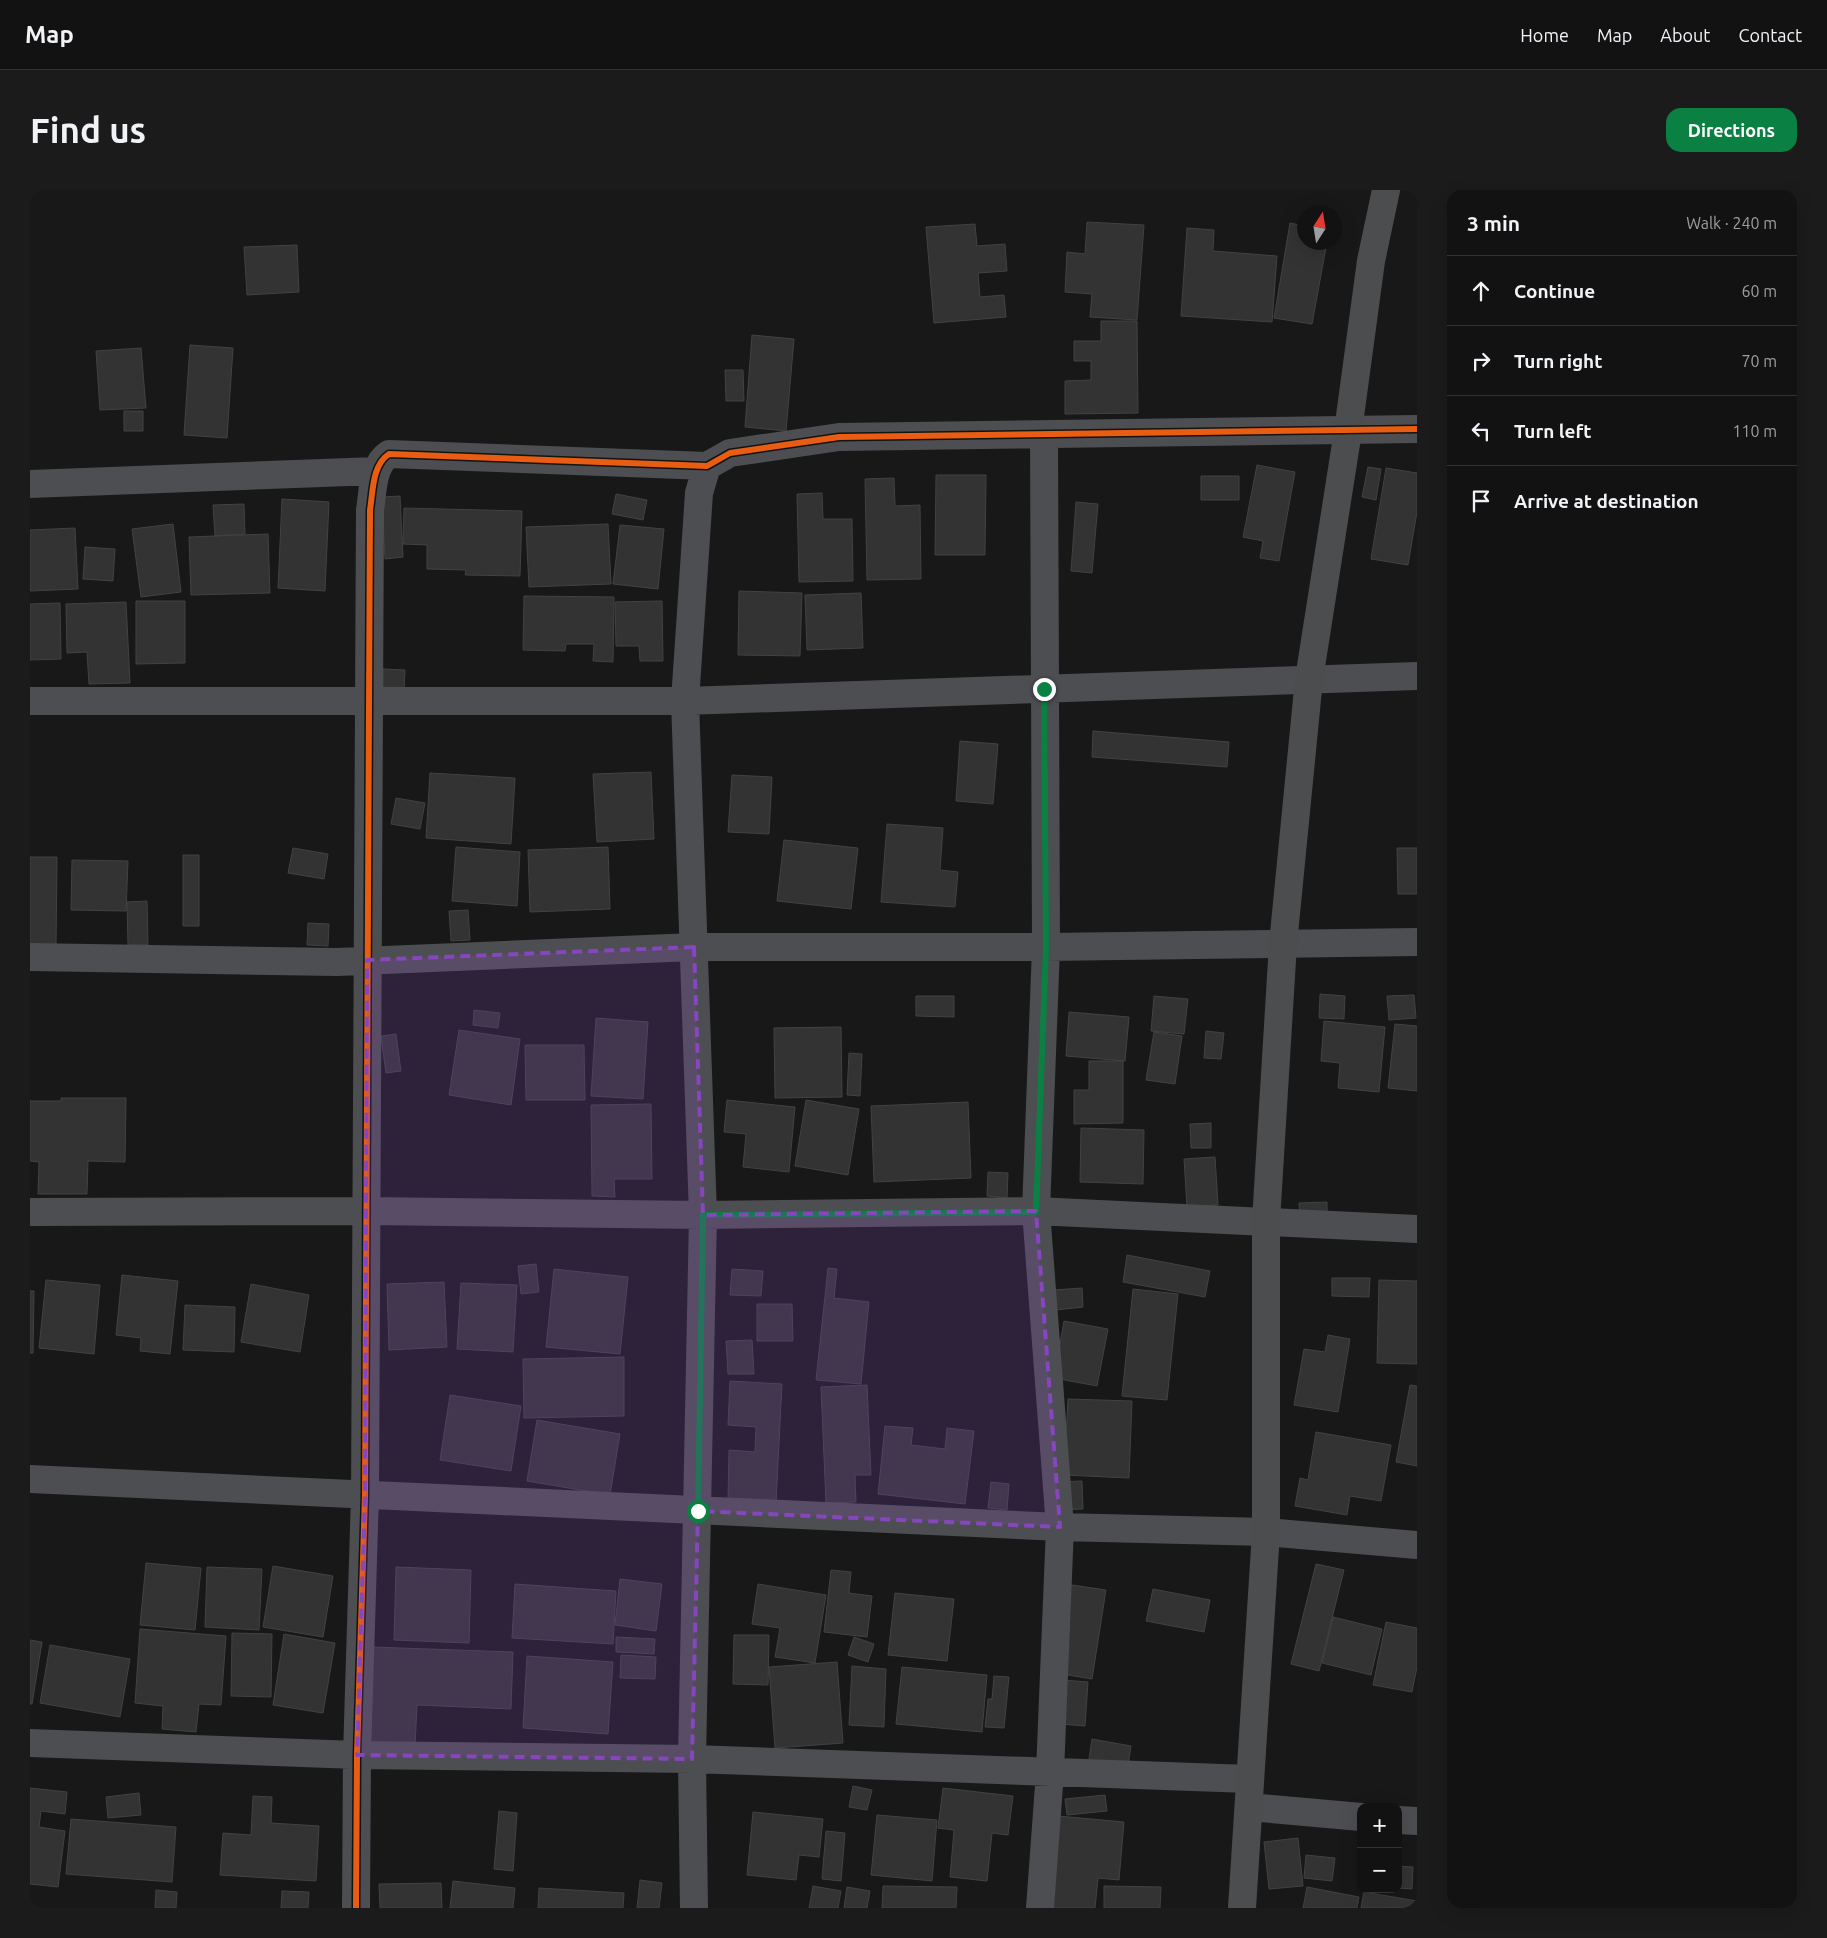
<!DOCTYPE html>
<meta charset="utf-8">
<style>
body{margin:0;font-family:Ubuntu,sans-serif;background:#1b1b1c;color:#f1f3f6}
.controls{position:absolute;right:15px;bottom:15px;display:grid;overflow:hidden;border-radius:10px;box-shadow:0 5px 20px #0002}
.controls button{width:45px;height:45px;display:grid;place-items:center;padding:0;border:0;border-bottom:1px solid #313233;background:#121213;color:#f1f3f6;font:25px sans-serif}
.compass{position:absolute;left:1267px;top:15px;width:45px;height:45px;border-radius:50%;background:#121213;box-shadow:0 5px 20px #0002;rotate:12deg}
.stop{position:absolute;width:15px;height:15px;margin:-11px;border:4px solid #0b8043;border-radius:50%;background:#fff}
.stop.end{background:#0b8043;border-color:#fff;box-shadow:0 1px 5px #0008}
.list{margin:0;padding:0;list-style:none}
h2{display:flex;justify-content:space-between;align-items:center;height:65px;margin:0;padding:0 20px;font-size:21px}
h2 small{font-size:16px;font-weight:400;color:#9c9ea0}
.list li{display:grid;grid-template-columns:32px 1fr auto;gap:15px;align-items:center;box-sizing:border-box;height:70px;padding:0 20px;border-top:1px solid #313233}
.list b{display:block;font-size:19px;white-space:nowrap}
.list em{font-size:16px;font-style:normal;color:#9c9ea0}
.icon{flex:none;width:28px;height:28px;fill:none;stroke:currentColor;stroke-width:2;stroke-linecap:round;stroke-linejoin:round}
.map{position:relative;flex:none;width:1387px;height:1718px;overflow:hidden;border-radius:15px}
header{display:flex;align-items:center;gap:30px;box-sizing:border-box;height:70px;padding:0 25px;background:#121213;border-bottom:1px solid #313233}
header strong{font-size:24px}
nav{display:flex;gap:28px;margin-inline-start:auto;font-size:18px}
.intro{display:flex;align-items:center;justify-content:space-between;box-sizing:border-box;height:120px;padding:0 30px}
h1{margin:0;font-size:35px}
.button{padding:12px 22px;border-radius:15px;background:#0b8043;color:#fff;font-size:18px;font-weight:700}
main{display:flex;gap:30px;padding:0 30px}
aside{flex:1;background:#121213;border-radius:15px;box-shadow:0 5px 20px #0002}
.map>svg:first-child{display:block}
.building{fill:#333334;stroke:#414245}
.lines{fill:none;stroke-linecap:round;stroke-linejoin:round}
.street{stroke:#4d4e51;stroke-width:28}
.secondary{stroke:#4c4d4f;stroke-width:28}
.cycleway-casing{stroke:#131314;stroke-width:9}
.cycleway{stroke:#e95d12;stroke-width:6}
.route{stroke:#0b8043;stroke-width:6}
.marked{fill:#8546be;fill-opacity:0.2;stroke:#8546be;stroke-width:4;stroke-dasharray:10 6;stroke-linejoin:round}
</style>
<header>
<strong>Map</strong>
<nav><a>Home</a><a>Map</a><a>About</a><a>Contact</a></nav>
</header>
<div class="intro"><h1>Find us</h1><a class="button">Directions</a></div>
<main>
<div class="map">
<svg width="1387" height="1718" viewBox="0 0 1387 1718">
<rect width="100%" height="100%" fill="#181819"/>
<path class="building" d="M 1057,32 L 1114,35 L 1107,130 L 1060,127 L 1062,104 L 1035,102 L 1037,62 L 1055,64 Z
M 1260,33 L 1274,36 L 1274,52 L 1297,52 L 1282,134 L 1244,128 Z
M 945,34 L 947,56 L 975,54 L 977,81 L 948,83 L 950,107 L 974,105 L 976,127 L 904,133 L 896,37 Z
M 1157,38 L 1184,40 L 1183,61 L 1247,66 L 1242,132 L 1151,126 Z
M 267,55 L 269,102 L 217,105 L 214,57 Z
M 1071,131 L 1107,131 L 1108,223 L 1035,224 L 1035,191 L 1061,190 L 1061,171 L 1044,171 L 1044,151 L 1071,151 Z
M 722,145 L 764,149 L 756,241 L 715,237 Z
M 160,155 L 203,158 L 197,248 L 154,245 Z
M 111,158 L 116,218 L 70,220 L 66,161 Z
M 695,180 L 713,180 L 714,211 L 696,211 Z
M 94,221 L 113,221 L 113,241 L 94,241 Z
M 1227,275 L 1265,282 L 1249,371 L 1230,368 L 1233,351 L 1213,347 Z
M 1338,277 L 1351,279 L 1346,310 L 1332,307 Z
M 1356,278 L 1387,283 L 1387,322 L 1378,375 L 1341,369 Z
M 906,285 L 956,285 L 955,365 L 905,365 Z
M 1171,286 L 1209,286 L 1209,310 L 1171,310 Z
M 864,288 L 865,316 L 890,315 L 891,389 L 837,390 L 835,289 Z
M 792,303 L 793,329 L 822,329 L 823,391 L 769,392 L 767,304 Z
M 586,304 L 617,310 L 613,330 L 582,324 Z
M 370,306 L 373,367 L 355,369 L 352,307 Z
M 252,309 L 299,312 L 295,401 L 248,398 Z
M 1046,312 L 1068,314 L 1062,383 L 1041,381 Z
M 214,314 L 215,344 L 185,346 L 183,315 Z
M 374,318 L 492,321 L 490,386 L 435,385 L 436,380 L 397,379 L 397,355 L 373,354 Z
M 143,334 L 151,402 L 111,407 L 102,339 Z
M 578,334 L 581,394 L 499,397 L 496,337 Z
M 590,335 L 634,339 L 628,399 L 583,394 Z
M 45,338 L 48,399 L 0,401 L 0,340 Z
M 238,344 L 240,403 L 161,405 L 159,347 Z
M 55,357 L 85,359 L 83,391 L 53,389 Z
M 709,401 L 772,403 L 770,466 L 708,465 Z
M 831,403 L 833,458 L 777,460 L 775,405 Z
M 494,406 L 584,407 L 583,472 L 563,471 L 564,454 L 536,454 L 535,461 L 493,460 Z
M 106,411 L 155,411 L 155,473 L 106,474 Z
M 632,411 L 633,471 L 610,471 L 609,456 L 586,456 L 585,412 Z
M 96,412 L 100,493 L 59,494 L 57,462 L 37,463 L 36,414 Z
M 30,413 L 31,469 L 0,470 L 0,414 Z
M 353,479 L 375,480 L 374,501 L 353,500 Z
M 1063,541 L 1199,552 L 1197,577 L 1062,567 Z
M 930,551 L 968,554 L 963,614 L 926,611 Z
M 621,582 L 624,649 L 567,652 L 563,584 Z
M 400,583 L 485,588 L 481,654 L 396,648 Z
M 702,585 L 742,587 L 739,644 L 698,642 Z
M 366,608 L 395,613 L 390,639 L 361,634 Z
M 857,634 L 913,638 L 910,680 L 928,682 L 925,717 L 851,712 Z
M 754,650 L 828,658 L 821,719 L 747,711 Z
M 426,657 L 490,662 L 487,716 L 422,711 Z
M 578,657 L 580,719 L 500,722 L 498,660 Z
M 263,658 L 298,664 L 294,689 L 258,683 Z
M 1367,658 L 1387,658 L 1387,704 L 1368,704 Z
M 153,665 L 169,665 L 169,736 L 153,736 Z
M 0,667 L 27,667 L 26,755 L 0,755 Z
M 42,670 L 98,671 L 96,721 L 41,720 Z
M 117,711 L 118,755 L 98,755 L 97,712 Z
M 438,720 L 440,750 L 421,751 L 419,721 Z
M 278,733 L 299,734 L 298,756 L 277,755 Z
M 1290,804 L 1315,806 L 1314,829 L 1289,828 Z
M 1384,805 L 1386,828 L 1359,830 L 1357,806 Z
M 886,806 L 924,806 L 924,827 L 886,826 Z
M 1124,806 L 1158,809 L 1154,844 L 1121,841 Z
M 444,820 L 470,823 L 468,838 L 443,835 Z
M 1039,822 L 1099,827 L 1095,871 L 1036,866 Z
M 566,828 L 618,832 L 613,909 L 561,906 Z
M 1294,831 L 1355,837 L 1349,902 L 1308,898 L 1310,873 L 1291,871 Z
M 1365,834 L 1387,836 L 1387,901 L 1358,898 Z
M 811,837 L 812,907 L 745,908 L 744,838 Z
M 429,840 L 490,849 L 481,915 L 419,905 Z
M 1176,841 L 1194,843 L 1191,869 L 1174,868 Z
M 1124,842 L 1152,846 L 1145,894 L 1116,890 Z
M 366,844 L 371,881 L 356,883 L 351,846 Z
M 495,855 L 554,855 L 555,910 L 496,910 Z
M 819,863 L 832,864 L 830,906 L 817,905 Z
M 1059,871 L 1093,871 L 1093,933 L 1044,934 L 1044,900 L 1059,900 Z
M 31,908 L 96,908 L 95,972 L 58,971 L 57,1004 L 8,1004 L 9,972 L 0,971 L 0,911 L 31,911 Z
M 697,910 L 765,917 L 759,982 L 713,977 L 716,944 L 694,942 Z
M 776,910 L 829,919 L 818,985 L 765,976 Z
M 938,912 L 941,988 L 844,992 L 841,916 Z
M 621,914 L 622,989 L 584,989 L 585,1007 L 562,1006 L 561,915 Z
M 1181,933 L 1181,958 L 1161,958 L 1160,934 Z
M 1051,938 L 1114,940 L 1113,994 L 1050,992 Z
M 1185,967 L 1188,1015 L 1157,1017 L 1154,969 Z
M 958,982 L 978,983 L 977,1008 L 957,1006 Z
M 1297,1012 L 1297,1027 L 1270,1028 L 1269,1013 Z
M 1097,1065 L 1180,1081 L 1175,1107 L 1093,1092 Z
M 506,1074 L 509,1102 L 491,1104 L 488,1076 Z
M 798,1078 L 807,1079 L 804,1108 L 839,1112 L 831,1194 L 786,1190 Z
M 524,1079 L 598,1087 L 590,1164 L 516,1157 Z
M 702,1079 L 733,1081 L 731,1106 L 700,1105 Z
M 92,1085 L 148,1091 L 140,1164 L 110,1161 L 111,1148 L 86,1145 Z
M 1302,1088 L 1340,1088 L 1339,1107 L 1302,1106 Z
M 16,1090 L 70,1095 L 64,1164 L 9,1158 Z
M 1349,1090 L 1387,1091 L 1387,1174 L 1347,1173 Z
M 414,1092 L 417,1157 L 359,1160 L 357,1094 Z
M 431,1093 L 487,1095 L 483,1162 L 427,1159 Z
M 221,1094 L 279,1105 L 270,1162 L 211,1152 Z
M 1052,1098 L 1053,1117 L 1026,1120 L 1024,1100 Z
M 1103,1099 L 1148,1104 L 1137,1210 L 1092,1206 Z
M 0,1101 L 4,1101 L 3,1163 L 0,1163 Z
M 727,1114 L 762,1114 L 763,1151 L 727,1151 Z
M 155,1115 L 205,1117 L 204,1162 L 153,1160 Z
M 1034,1131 L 1078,1139 L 1067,1196 L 1024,1188 Z
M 1298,1145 L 1320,1149 L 1308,1222 L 1264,1215 L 1274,1159 L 1295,1162 Z
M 722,1150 L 724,1184 L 698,1184 L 696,1151 Z
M 594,1167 L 594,1226 L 494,1228 L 493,1169 Z
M 700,1191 L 752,1194 L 746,1313 L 698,1311 L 699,1260 L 725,1262 L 726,1237 L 698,1235 Z
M 837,1195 L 841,1285 L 825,1285 L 826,1312 L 796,1313 L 791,1197 Z
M 1380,1195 L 1387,1196 L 1387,1276 L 1366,1272 Z
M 420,1205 L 491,1216 L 481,1281 L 410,1270 Z
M 1038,1209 L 1102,1211 L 1099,1288 L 1034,1285 Z
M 507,1230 L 590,1244 L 580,1305 L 497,1291 Z
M 855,1236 L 883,1238 L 881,1255 L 915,1259 L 917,1238 L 944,1241 L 935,1314 L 848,1304 Z
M 1286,1242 L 1361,1255 L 1351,1311 L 1320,1306 L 1317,1325 L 1265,1316 L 1270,1288 L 1278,1290 Z
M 1052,1291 L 1053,1319 L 1028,1320 L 1027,1292 Z
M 961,1292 L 979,1294 L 977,1320 L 958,1318 Z
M 116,1373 L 171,1378 L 165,1440 L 110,1435 Z
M 1286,1374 L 1314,1380 L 1289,1481 L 1261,1474 Z
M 243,1376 L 303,1386 L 293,1447 L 233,1437 Z
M 177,1377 L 232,1379 L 229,1440 L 175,1437 Z
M 366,1377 L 441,1380 L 439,1453 L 364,1450 Z
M 801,1380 L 821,1382 L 819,1403 L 842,1406 L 837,1447 L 794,1442 Z
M 590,1389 L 632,1394 L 626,1441 L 585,1435 Z
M 1028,1393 L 1076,1400 L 1062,1489 L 1014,1481 Z
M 485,1394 L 586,1401 L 583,1454 L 482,1448 Z
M 728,1394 L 796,1405 L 785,1473 L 745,1467 L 750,1438 L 722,1434 Z
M 1123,1399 L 1180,1410 L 1174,1442 L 1116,1431 Z
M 865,1403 L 924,1409 L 917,1471 L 858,1465 Z
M 1303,1427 L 1352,1439 L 1341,1485 L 1292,1473 Z
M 1356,1432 L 1387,1438 L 1387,1477 L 1382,1502 L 1343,1495 Z
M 110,1439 L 196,1446 L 191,1515 L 169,1514 L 166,1542 L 132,1539 L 133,1516 L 105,1513 Z
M 202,1443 L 242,1444 L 241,1507 L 201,1506 Z
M 254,1444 L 305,1453 L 293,1523 L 243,1515 Z
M 704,1445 L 739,1445 L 738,1495 L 703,1494 Z
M 586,1447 L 625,1449 L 624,1464 L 586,1462 Z
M 824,1447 L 844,1454 L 838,1472 L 818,1465 Z
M 0,1450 L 12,1452 L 2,1514 L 0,1514 Z
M 20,1455 L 100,1469 L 90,1527 L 10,1513 Z
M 342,1457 L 483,1462 L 481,1519 L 387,1515 L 385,1556 L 338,1555 Z
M 591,1465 L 626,1467 L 625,1489 L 590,1488 Z
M 497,1466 L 583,1472 L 578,1544 L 493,1538 Z
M 807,1472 L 813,1553 L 745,1558 L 739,1477 Z
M 822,1476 L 856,1479 L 854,1537 L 819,1535 Z
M 872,1477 L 957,1485 L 952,1542 L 866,1534 Z
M 964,1486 L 979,1487 L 974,1538 L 955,1537 L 958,1509 L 962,1509 Z
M 1020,1489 L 1058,1492 L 1055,1536 L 1018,1533 Z
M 1062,1549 L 1101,1556 L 1097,1582 L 1058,1576 Z
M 823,1596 L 842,1600 L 837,1620 L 819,1617 Z
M 0,1598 L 37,1602 L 35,1624 L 11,1621 L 9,1637 L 35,1641 L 28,1697 L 0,1694 Z
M 913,1598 L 983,1606 L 978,1645 L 962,1643 L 957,1691 L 920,1687 L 924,1640 L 908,1638 Z
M 109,1603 L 111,1625 L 78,1628 L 76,1607 Z
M 1075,1605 L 1077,1621 L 1037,1625 L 1035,1609 Z
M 223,1606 L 242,1607 L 241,1633 L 289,1636 L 286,1691 L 190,1685 L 193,1643 L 221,1645 Z
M 469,1621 L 487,1623 L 483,1681 L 464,1679 Z
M 723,1622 L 793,1629 L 789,1667 L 769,1665 L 766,1690 L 717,1685 Z
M 847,1625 L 907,1630 L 902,1691 L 841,1685 Z
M 1017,1625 L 1094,1632 L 1089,1690 L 1068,1688 L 1065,1718 L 1009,1718 Z
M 41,1629 L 146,1637 L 142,1692 L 36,1684 Z
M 796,1641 L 815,1643 L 811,1691 L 792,1689 Z
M 1268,1648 L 1273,1696 L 1239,1699 L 1234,1652 Z
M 1276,1665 L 1305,1668 L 1302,1691 L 1274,1688 Z
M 1368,1676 L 1383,1677 L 1382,1699 L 1368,1698 Z
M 610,1690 L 632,1693 L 629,1718 L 607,1718 Z
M 423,1691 L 485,1698 L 483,1718 L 420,1718 Z
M 411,1693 L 412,1718 L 350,1718 L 349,1694 Z
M 783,1696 L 811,1701 L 808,1718 L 779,1718 Z
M 853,1696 L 927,1697 L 926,1718 L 852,1718 Z
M 1074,1696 L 1131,1697 L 1130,1718 L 1074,1718 Z
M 817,1697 L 840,1701 L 837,1718 L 814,1718 Z
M 1277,1697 L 1329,1707 L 1327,1718 L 1273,1718 Z
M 509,1698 L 594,1703 L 593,1718 L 508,1718 Z
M 126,1700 L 147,1702 L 146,1718 L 125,1718 Z
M 252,1701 L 279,1702 L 278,1718 L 251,1718 Z
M 1334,1702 L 1387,1711 L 1387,1718 L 1331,1718 Z"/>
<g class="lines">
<path class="street" d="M 0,294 L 346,281
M 0,511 L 655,511 L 1387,486
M 0,767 L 307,772 L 664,757 L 1016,757 L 1387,752
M 0,1022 L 337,1021 L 673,1025 L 1006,1021 L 1387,1039
M 0,1289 L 1030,1337 L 1236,1342 L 1387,1355
M 0,1553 L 327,1565 L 662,1569 L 1219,1589
M 1219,1617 L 1331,1627
M 1368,1630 L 1387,1631
M 326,1718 L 327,1565 L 335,1305 L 340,320 C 343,302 342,275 359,264 L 677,276 L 700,263 L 809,247 L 1387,239
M 664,1718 L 662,1569 L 673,1025 L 655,511 L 669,303 L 677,276
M 1010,1718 L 1020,1582 L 1030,1337 L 1006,1021 L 1016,757 L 1014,245"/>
<path class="secondary" d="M 1212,1718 L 1236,1342 L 1236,1031 L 1253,754 L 1279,489 L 1318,241 L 1341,71 L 1356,0"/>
<defs>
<path id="cycleway" d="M 326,1718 L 327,1565 L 335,1305 L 340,320 C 343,302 342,275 359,264 L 677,276 L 700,263 L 809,247 L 1387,239"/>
</defs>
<use href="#cycleway" class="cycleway-casing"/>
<use href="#cycleway" class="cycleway"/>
</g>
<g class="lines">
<path class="route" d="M 668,1321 L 673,1025 L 1006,1022 L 1016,757 L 1014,499"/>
</g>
<path class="marked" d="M 664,757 L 673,1025 L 1006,1021 L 1030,1337 L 668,1321 L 662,1569 L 327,1565 L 335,1305 L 337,770 Z"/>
</svg>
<div class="controls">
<button>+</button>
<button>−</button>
</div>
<svg class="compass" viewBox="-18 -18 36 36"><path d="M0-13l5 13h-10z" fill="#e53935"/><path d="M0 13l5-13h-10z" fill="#9c9ea0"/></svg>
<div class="stop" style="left:668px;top:1321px"></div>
<div class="stop end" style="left:1014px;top:499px"></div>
</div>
<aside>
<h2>3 min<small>Walk · 240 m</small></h2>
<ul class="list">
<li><svg class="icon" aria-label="ahead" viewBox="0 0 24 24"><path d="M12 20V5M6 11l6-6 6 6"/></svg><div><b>Continue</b></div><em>60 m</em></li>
<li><svg class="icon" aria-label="right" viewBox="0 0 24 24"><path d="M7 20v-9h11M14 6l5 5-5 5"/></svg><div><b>Turn right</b></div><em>70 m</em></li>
<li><svg class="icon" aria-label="left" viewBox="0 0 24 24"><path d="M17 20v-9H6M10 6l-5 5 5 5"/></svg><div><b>Turn left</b></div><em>110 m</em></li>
<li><svg class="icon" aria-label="arrive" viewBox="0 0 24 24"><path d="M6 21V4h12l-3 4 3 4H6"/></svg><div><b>Arrive at destination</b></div></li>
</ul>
</aside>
</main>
